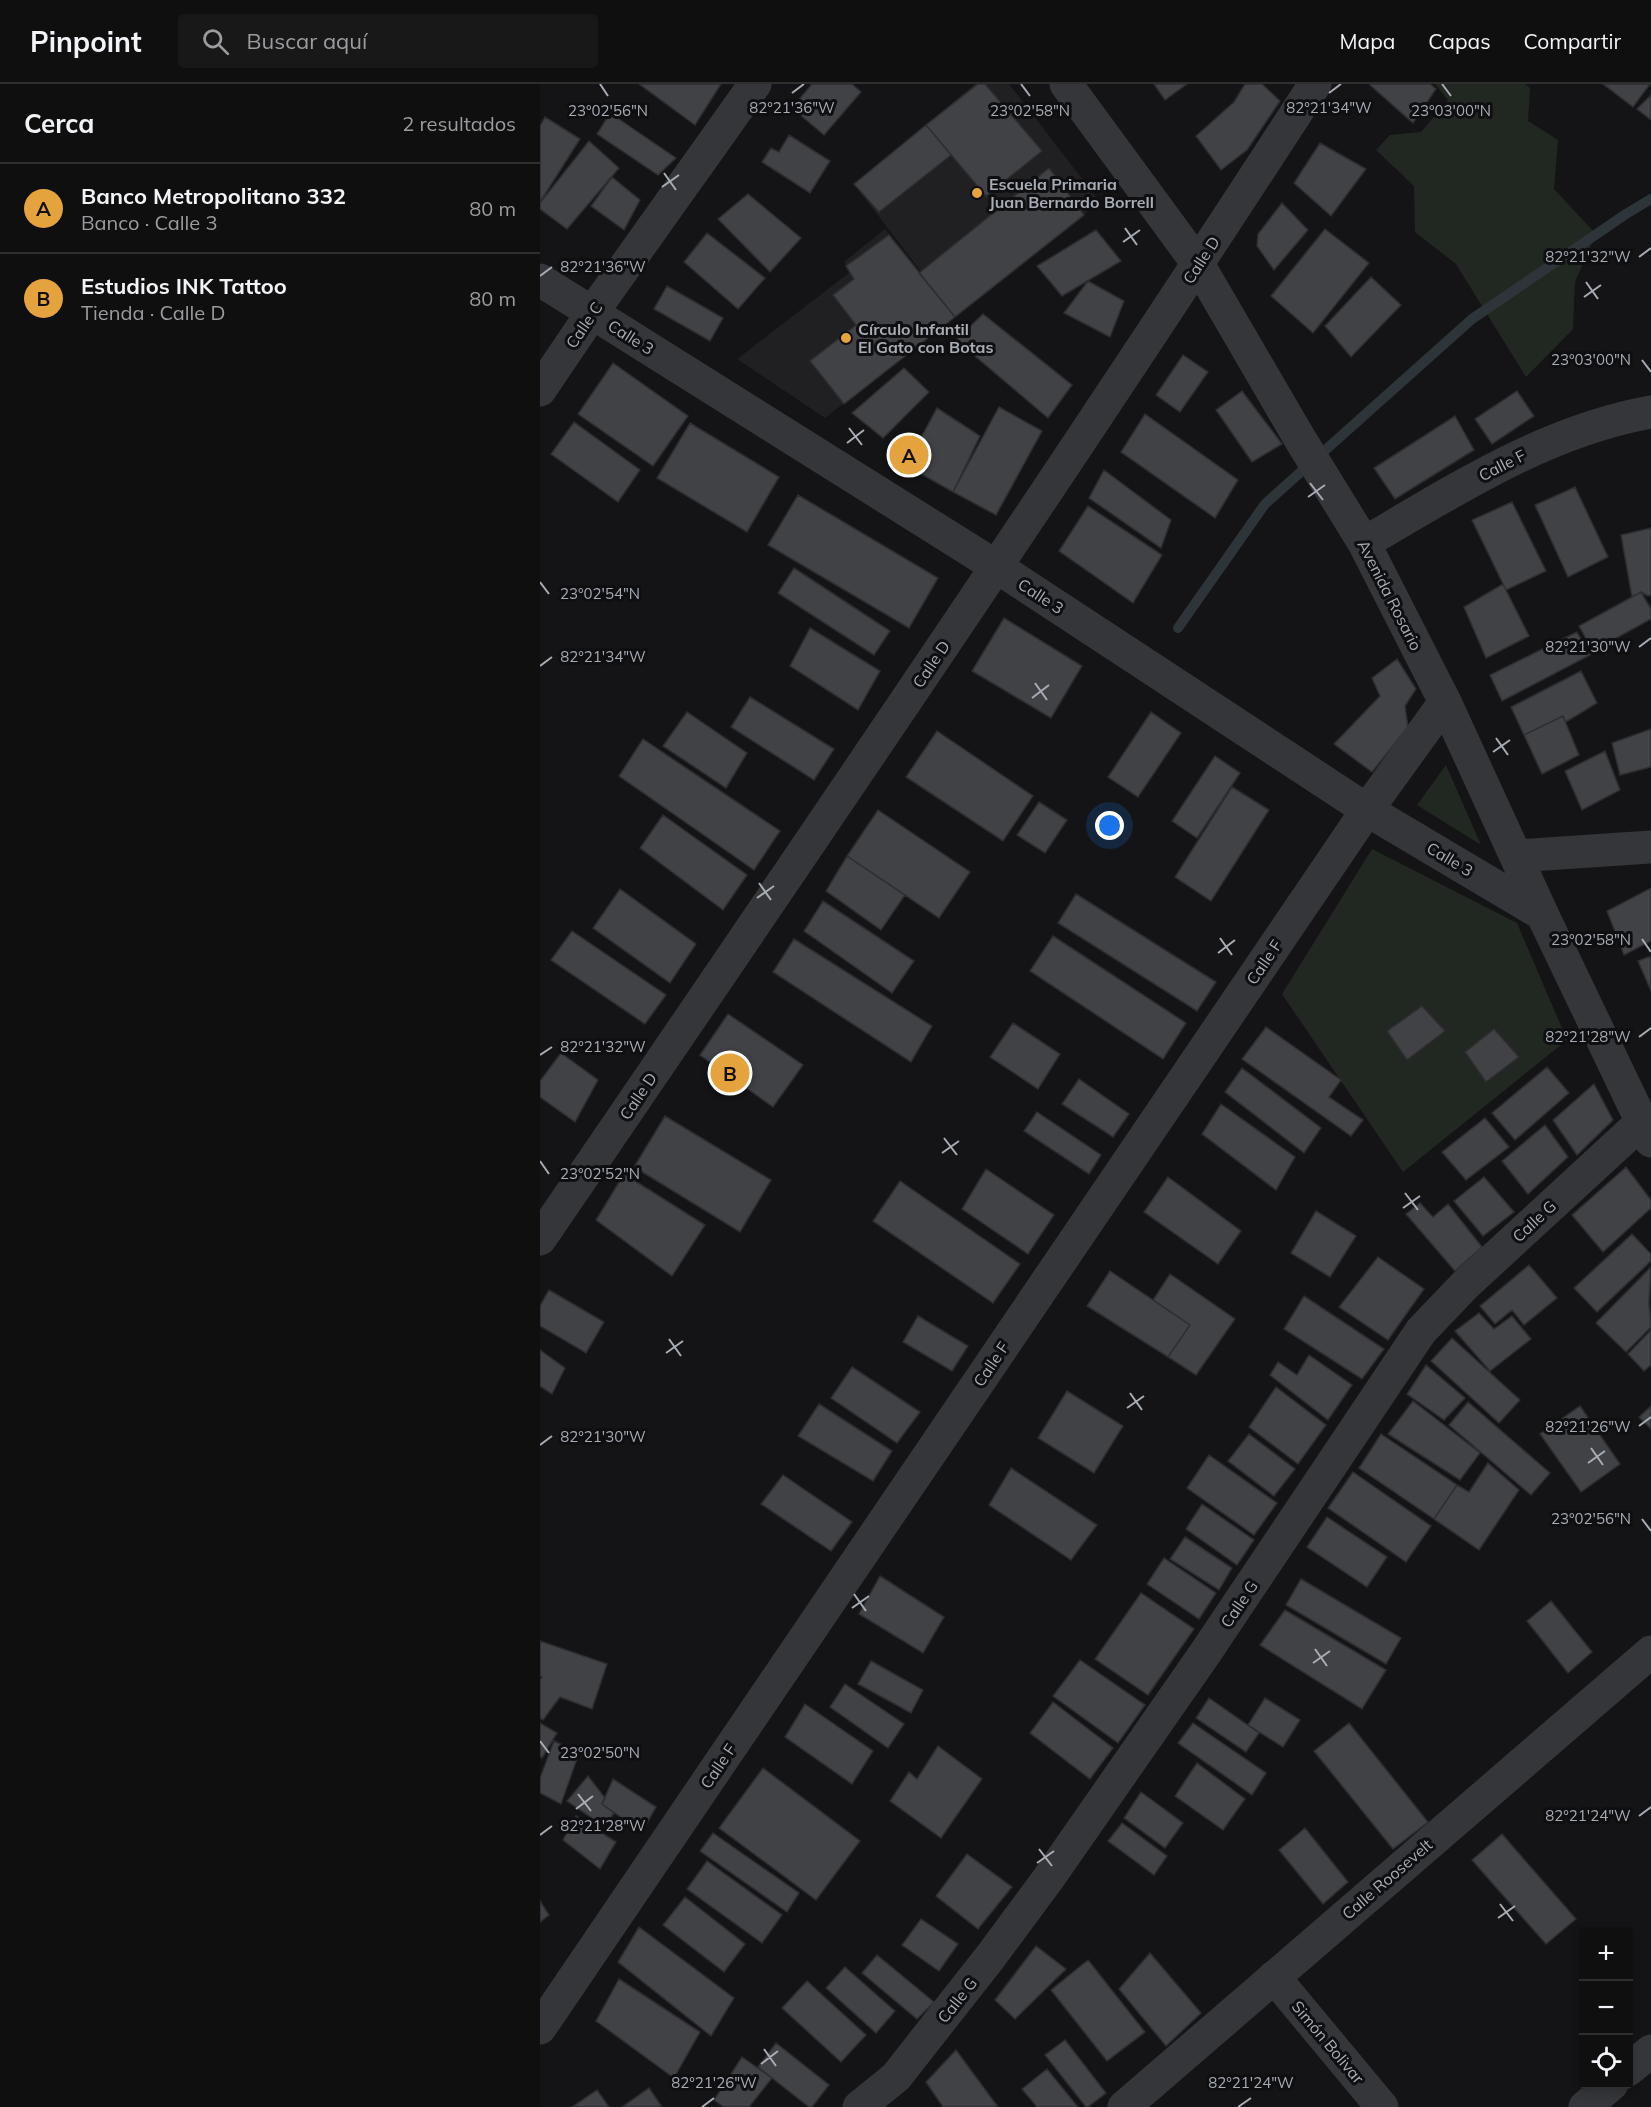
<!DOCTYPE html>
<html lang="es">
<meta charset="utf-8">
<style>
body{margin:0;font-family:Mulish,sans-serif;background:#181819;color:#f1f3f6}
.controls{position:absolute;right:18px;bottom:18px;display:grid;overflow:hidden;border-radius:6px;box-shadow:0 3px 9px #0003}
.controls button{width:54px;height:54px;display:grid;place-items:center;padding:0;border:0;border-bottom:2px solid #2f2f30;background:#0f0f10;color:#f1f3f6;font:30px sans-serif}
.you{position:absolute;left:570px;top:742px;width:21px;height:21px;margin:-15px;border:4px solid #fff;border-radius:50%;background:#1a73e8;box-shadow:0 0 0 9px #1a73e833}
.badge{display:grid;place-items:center;width:39px;height:39px;border-radius:50%;background:#e5a33d;color:#111;font-size:20px;font-weight:700}
.pin{position:absolute;translate:-50% -50%;border:3px solid #fff;box-shadow:0 2px 6px #0006}
.list{margin:0;padding:0;list-style:none}
h2{display:flex;justify-content:space-between;align-items:center;height:78px;margin:0;padding:0 24px;font-size:26px}
h2 small{font-size:20px;font-weight:400;color:#9b9c9f}
.list li{display:grid;grid-template-columns:39px 1fr auto;gap:18px;align-items:center;box-sizing:border-box;height:90px;padding:0 24px;border-top:2px solid #2f2f30}
.list b{display:block;font-size:22px;white-space:nowrap}
.list p{margin:0;font-size:20px;white-space:nowrap;color:#9b9c9f}
.list em{font-size:20px;font-style:normal;color:#9b9c9f}
.icon{flex:none;width:33px;height:33px;fill:none;stroke:currentColor;stroke-width:2;stroke-linecap:round;stroke-linejoin:round}
.map{position:relative;flex:none;width:1111px;height:2023px;overflow:hidden}
header{display:flex;align-items:center;gap:36px;box-sizing:border-box;height:84px;padding:0 30px;background:#0f0f10;border-bottom:2px solid #2f2f30}
header strong{font-size:28px}
nav{display:flex;gap:33px;margin-inline-start:auto;font-size:21px}
.search{width:420px;height:54px;background:#181819;display:flex;align-items:center;gap:15px;box-sizing:border-box;padding:0 21px;border-radius:6px;color:#9b9c9f;font-size:22px}
main{display:flex}
aside{flex:1;background:#0f0f10}
.map>svg:first-child{display:block}
.built{fill:#202023}
.green{fill:#212821}
.lines{fill:none;stroke-linecap:round;stroke-linejoin:round}
.stream{stroke:#2d353b;stroke-width:10}
.building{fill:#414246;stroke:#2e2e32;stroke-width:1.5}
.minor{stroke:#35363a;stroke-width:33}
.tertiary{stroke:#35363a;stroke-width:33}
.ticks{fill:none;stroke:#a7acb5;stroke-width:2}
.poi-dot{fill:#e5a33d;stroke:#0f0f11;stroke-width:2}
.labels{text-anchor:middle;stroke-width:6;stroke-linejoin:round;paint-order:stroke}
.poi-label{font-size:16px;font-weight:bold;fill:#a7acb5;stroke:#0f0f11;text-anchor:start}
.street-label{font-size:16px;fill:#a7acb5;stroke:#0f0f11}
.ticks-label{font-size:15px;text-anchor:middle;fill:#a7acb5;stroke:#0f0f11;stroke-width:6;stroke-linejoin:round;paint-order:stroke}
</style>
<header>
<strong>Pinpoint</strong>
<div class="search"><svg class="icon" aria-label="search" viewBox="0 0 24 24"><circle cx="10" cy="10" r="6"/><path d="M15 15l6 6"/></svg>Buscar aquí</div>
<nav><a>Mapa</a><a>Capas</a><a>Compartir</a></nav>
</header>
<main>
<aside>
<h2>Cerca<small>2 resultados</small></h2>
<ul class="list">
<li><span class="badge">A</span><div><b>Banco Metropolitano 332</b><p>Banco · Calle 3</p></div><em>80 m</em></li>
<li><span class="badge">B</span><div><b>Estudios INK Tattoo</b><p>Tienda · Calle D</p></div><em>80 m</em></li>
</ul>
</aside>
<div class="map">
<svg width="1111" height="2023" viewBox="0 0 1111 2023">
<rect width="100%" height="100%" fill="#141416"/>
<path class="built" d="M 435,0 L 469,0 L 560,118 L 285,334 L 197,275 L 309,189 L 304,178 L 345,145 L 398,210 L 314,100 Z"/>
<path class="green" d="M 895,0 L 985,0 L 990,4 L 988,37 L 1018,56 L 1014,105 L 1056,150 L 1035,198 L 1033,245 L 986,293 L 916,180 L 875,148 L 874,102 L 836,66 L 850,51 L 881,48 L 908,16 Z
M 906,681 L 941,761 L 877,721 Z
M 832,765 L 977,839 L 1027,956 L 863,1088 L 742,910 Z"/>
<g class="lines">
<path class="stream" d="M 638,544 L 725,420 L 932,235 L 1086,130 L 1111,115"/>
</g>
<path class="building" d="M 99,0 L 181,0 L 155,41 Z
M 272,0 L 312,0 L 321,8 L 284,51 L 252,24 Z
M 438,0 L 445,0 L 502,67 L 446,112 L 386,41 Z
M 614,0 L 647,0 L 625,16 Z
M 705,0 L 722,0 L 740,17 L 707,66 L 681,86 L 656,52 L 694,18 Z
M 831,0 L 890,0 L 896,5 L 873,39 L 830,1 Z
M 1063,0 L 1110,0 L 1093,23 Z
M 1111,11 L 1111,36 L 1097,25 Z
M 70,29 L 136,74 L 118,91 L 57,50 Z
M 5,33 L 40,55 L 0,118 L 0,42 Z
M 386,41 L 411,71 L 339,128 L 314,100 Z
M 249,51 L 290,77 L 270,109 L 222,78 L 231,64 L 239,68 Z
M 49,57 L 79,84 L 27,145 L 0,125 L 0,119 Z
M 780,59 L 826,85 L 791,132 L 754,99 Z
M 509,84 L 544,131 L 415,233 L 379,189 Z
M 72,93 L 100,116 L 84,146 L 51,122 Z
M 208,110 L 261,154 L 230,188 L 178,135 Z
M 742,119 L 768,146 L 734,186 L 717,162 L 718,150 Z
M 785,145 L 829,179 L 773,249 L 731,212 Z
M 556,146 L 581,177 L 522,212 L 497,182 Z
M 167,149 L 225,194 L 198,225 L 144,178 Z
M 349,151 L 415,233 L 304,320 L 270,277 L 316,241 L 293,211 L 314,195 L 306,182 Z
M 831,193 L 861,221 L 811,273 L 785,242 Z
M 548,197 L 584,217 L 570,253 L 524,229 Z
M 127,202 L 183,234 L 170,257 L 114,225 Z
M 443,230 L 532,301 L 508,334 L 416,256 Z
M 643,271 L 668,288 L 640,328 L 616,311 Z
M 73,279 L 148,332 L 113,382 L 38,330 Z
M 364,284 L 389,308 L 343,354 L 312,329 Z
M 702,307 L 742,360 L 712,378 L 676,326 Z
M 977,307 L 994,332 L 952,360 L 935,335 Z
M 459,323 L 502,347 L 456,431 L 413,408 Z
M 397,324 L 440,352 L 413,408 L 351,373 L 360,354 L 376,363 Z
M 605,330 L 698,396 L 675,434 L 581,368 Z
M 915,332 L 934,366 L 855,415 L 834,384 Z
M 34,338 L 100,386 L 78,418 L 11,370 Z
M 150,339 L 239,393 L 207,448 L 117,394 Z
M 564,386 L 631,436 L 621,464 L 549,414 Z
M 1035,403 L 1068,473 L 1028,493 L 995,421 Z
M 258,411 L 398,494 L 369,544 L 228,461 Z
M 972,418 L 1006,487 L 966,506 L 932,436 Z
M 548,422 L 622,471 L 593,519 L 519,467 Z
M 1111,444 L 1111,511 L 1108,512 L 1101,508 L 1092,513 L 1081,451 Z
M 254,484 L 350,547 L 334,571 L 238,509 Z
M 963,500 L 989,552 L 946,574 L 924,523 Z
M 1101,508 L 1111,525 L 1111,535 L 1053,567 L 1039,542 Z
M 464,534 L 542,582 L 511,634 L 432,587 Z
M 270,544 L 340,587 L 318,626 L 250,582 Z
M 1037,548 L 1050,571 L 962,617 L 950,591 Z
M 857,575 L 876,605 L 865,622 L 868,643 L 832,688 L 794,660 L 840,612 L 832,594 Z
M 1041,587 L 1057,619 L 1026,638 L 1023,632 L 984,651 L 971,623 Z
M 210,613 L 294,665 L 274,696 L 191,643 Z
M 147,628 L 207,669 L 186,704 L 123,662 Z
M 611,628 L 641,649 L 598,713 L 568,693 Z
M 1023,632 L 1039,671 L 1002,690 L 984,651 Z
M 1111,645 L 1111,683 L 1080,691 L 1072,659 Z
M 397,647 L 493,712 L 463,757 L 366,693 Z
M 103,655 L 240,747 L 214,786 L 79,692 Z
M 1065,667 L 1080,706 L 1042,726 L 1025,687 Z
M 675,672 L 700,689 L 657,754 L 632,737 Z
M 692,703 L 729,726 L 671,817 L 635,793 Z
M 499,718 L 527,736 L 505,769 L 477,751 Z
M 338,726 L 430,788 L 399,834 L 307,772 Z
M 123,731 L 207,791 L 183,826 L 100,764 Z
M 307,772 L 365,811 L 341,846 L 286,807 Z
M 1111,804 L 1111,857 L 1084,871 L 1067,827 Z
M 80,805 L 156,860 L 130,899 L 53,844 Z
M 536,810 L 676,898 L 657,927 L 518,839 Z
M 283,817 L 374,877 L 352,909 L 264,847 Z
M 32,847 L 126,911 L 105,940 L 11,876 Z
M 513,852 L 646,939 L 623,975 L 490,887 Z
M 254,855 L 392,942 L 371,978 L 233,888 Z
M 1111,872 L 1111,907 L 1098,877 Z
M 882,922 L 905,947 L 867,976 L 847,947 Z
M 188,930 L 263,981 L 233,1023 L 160,971 Z
M 473,939 L 520,970 L 498,1005 L 450,973 Z
M 726,943 L 801,996 L 789,1013 L 823,1036 L 811,1052 L 702,975 Z
M 954,945 L 979,973 L 946,998 L 925,968 Z
M 21,969 L 58,996 L 35,1038 L 0,1013 L 0,997 Z
M 1007,983 L 1029,1009 L 975,1056 L 952,1029 Z
M 702,984 L 781,1044 L 764,1069 L 685,1008 Z
M 539,995 L 589,1030 L 573,1053 L 522,1020 Z
M 1054,1000 L 1073,1036 L 1037,1071 L 1013,1036 Z
M 681,1020 L 755,1073 L 736,1106 L 662,1050 Z
M 497,1028 L 561,1071 L 549,1090 L 484,1047 Z
M 125,1032 L 231,1096 L 200,1148 L 94,1083 Z
M 945,1034 L 969,1063 L 926,1096 L 902,1068 Z
M 1005,1041 L 1028,1073 L 988,1110 L 962,1077 Z
M 1086,1083 L 1111,1116 L 1111,1124 L 1063,1168 L 1032,1131 Z
M 446,1085 L 514,1131 L 488,1170 L 422,1125 Z
M 84,1090 L 165,1141 L 132,1192 L 56,1136 Z
M 628,1093 L 701,1147 L 678,1180 L 604,1128 Z
M 944,1093 L 974,1128 L 943,1152 L 914,1117 Z
M 360,1097 L 480,1180 L 453,1219 L 333,1137 Z
M 880,1119 L 893,1133 L 908,1120 L 942,1163 L 915,1187 L 866,1130 Z
M 776,1127 L 816,1152 L 790,1193 L 751,1169 Z
M 1092,1150 L 1111,1170 L 1111,1177 L 1057,1228 L 1034,1204 Z
M 838,1173 L 884,1205 L 848,1256 L 799,1223 Z
M 989,1181 L 1017,1214 L 984,1241 L 972,1226 L 955,1240 L 940,1222 Z
M 1111,1183 L 1109,1218 L 1111,1243 L 1086,1268 L 1056,1239 Z
M 570,1187 L 650,1241 L 628,1273 L 547,1222 Z
M 630,1190 L 695,1235 L 656,1291 L 628,1273 L 650,1241 L 613,1216 Z
M 9,1206 L 64,1238 L 46,1269 L 0,1242 L 0,1222 Z
M 764,1212 L 844,1265 L 822,1295 L 744,1245 Z
M 939,1229 L 954,1245 L 972,1232 L 991,1255 L 950,1287 L 915,1247 Z
M 378,1232 L 428,1262 L 412,1287 L 363,1258 Z
M 1111,1246 L 1111,1281 L 1104,1287 L 1088,1270 Z
M 912,1254 L 980,1316 L 959,1339 L 891,1277 Z
M 0,1266 L 25,1284 L 12,1310 L 0,1302 Z
M 769,1271 L 812,1301 L 788,1336 L 730,1291 L 738,1278 L 757,1291 Z
M 886,1281 L 925,1314 L 904,1336 L 867,1310 Z
M 312,1283 L 380,1328 L 357,1359 L 291,1314 Z
M 736,1303 L 786,1341 L 758,1380 L 709,1343 Z
M 527,1307 L 583,1342 L 554,1389 L 498,1354 Z
M 873,1317 L 940,1369 L 920,1396 L 848,1350 Z
M 928,1318 L 1010,1389 L 991,1411 L 909,1341 Z
M 279,1320 L 352,1367 L 333,1397 L 258,1352 Z
M 1040,1322 L 1080,1380 L 1041,1408 L 1000,1350 Z
M 1111,1322 L 1111,1345 L 1099,1333 Z
M 709,1350 L 755,1385 L 734,1412 L 688,1377 Z
M 841,1350 L 917,1401 L 894,1435 L 819,1384 Z
M 669,1371 L 737,1419 L 714,1451 L 647,1404 Z
M 948,1379 L 979,1406 L 939,1466 L 894,1435 L 917,1401 L 929,1408 Z
M 471,1384 L 557,1441 L 531,1476 L 449,1421 Z
M 813,1388 L 891,1442 L 866,1478 L 788,1424 Z
M 243,1391 L 312,1438 L 291,1467 L 221,1420 Z
M 662,1420 L 714,1456 L 697,1481 L 646,1445 Z
M 787,1433 L 847,1473 L 827,1503 L 767,1463 Z
M 645,1453 L 692,1484 L 679,1506 L 630,1475 Z
M 624,1474 L 676,1509 L 659,1535 L 607,1500 Z
M 340,1492 L 404,1533 L 383,1569 L 319,1530 Z
M 761,1495 L 861,1554 L 846,1580 L 746,1521 Z
M 601,1509 L 654,1545 L 608,1611 L 555,1575 Z
M 1011,1517 L 1052,1568 L 1028,1589 L 987,1537 Z
M 745,1526 L 846,1586 L 822,1625 L 720,1561 Z
M 0,1557 L 67,1580 L 52,1625 L 20,1613 L 3,1636 L 0,1634 L 0,1596 L 2,1593 L 0,1592 Z
M 540,1576 L 605,1621 L 578,1659 L 513,1612 Z
M 331,1577 L 383,1606 L 371,1629 L 318,1600 Z
M 305,1600 L 364,1640 L 348,1664 L 290,1623 Z
M 669,1614 L 719,1649 L 706,1668 L 656,1634 Z
M 725,1614 L 760,1636 L 743,1663 L 708,1641 Z
M 513,1618 L 573,1664 L 550,1695 L 490,1649 Z
M 265,1620 L 333,1667 L 312,1700 L 245,1653 Z
M 0,1639 L 17,1649 L 2,1674 L 0,1672 Z
M 653,1639 L 726,1689 L 712,1711 L 638,1659 Z
M 809,1639 L 888,1738 L 853,1765 L 774,1667 Z
M 14,1657 L 39,1669 L 21,1720 L 0,1709 L 0,1694 Z
M 398,1662 L 442,1695 L 401,1754 L 350,1717 L 369,1688 L 377,1695 Z
M 657,1679 L 705,1715 L 683,1746 L 635,1712 Z
M 223,1684 L 320,1757 L 276,1816 L 179,1744 Z
M 48,1692 L 65,1714 L 62,1720 L 74,1729 L 65,1743 L 27,1717 Z
M 73,1695 L 116,1723 L 102,1748 L 62,1720 Z
M 601,1708 L 643,1739 L 625,1764 L 584,1734 Z
M 36,1732 L 76,1758 L 60,1785 L 23,1756 Z
M 582,1739 L 627,1772 L 614,1791 L 568,1757 Z
M 765,1744 L 808,1798 L 783,1820 L 739,1766 Z
M 173,1749 L 259,1809 L 247,1828 L 160,1767 Z
M 962,1750 L 1036,1835 L 1006,1860 L 932,1776 Z
M 427,1770 L 472,1803 L 438,1845 L 396,1812 Z
M 167,1777 L 242,1831 L 222,1859 L 147,1805 Z
M 145,1813 L 205,1860 L 184,1888 L 123,1841 Z
M 0,1817 L 9,1831 L 0,1838 Z
M 381,1835 L 418,1860 L 399,1887 L 362,1861 Z
M 99,1843 L 194,1914 L 171,1952 L 78,1878 Z
M 496,1862 L 526,1885 L 475,1935 L 455,1916 Z
M 610,1869 L 661,1929 L 626,1962 L 579,1905 Z
M 337,1871 L 394,1918 L 377,1935 L 322,1889 Z
M 548,1876 L 605,1948 L 567,1977 L 511,1906 Z
M 305,1883 L 355,1927 L 336,1949 L 286,1904 Z
M 79,1895 L 160,1948 L 134,1994 L 56,1937 Z
M 267,1897 L 326,1951 L 301,1978 L 242,1924 Z
M 525,1956 L 566,2009 L 548,2023 L 546,2023 L 505,1971 Z
M 236,1959 L 289,2001 L 272,2023 L 269,2023 L 218,1983 Z
M 416,1966 L 458,2023 L 403,2023 L 386,1998 Z
M 202,1973 L 232,1994 L 209,2023 L 184,2023 L 174,2016 Z
M 507,1985 L 538,2023 L 497,2023 L 482,2005 Z
M 109,2004 L 122,2023 L 82,2023 Z
M 57,2006 L 69,2023 L 32,2023 Z"/>
<g class="lines">
<path class="minor" d="M 658,180 L 760,355 L 824,459 L 905,618 L 1005,836 L 1111,1057
M 0,196 L 457,483 L 827,726 L 1002,830
M 0,306 L 52,229 L 215,0
M 824,459 C 915,406 1005,347 1111,328
M 976,772 L 1111,763
M 0,1155 C 261,772 523,389 775,0
M 734,1893 L 842,2023
M 0,1944 L 827,726 L 905,618
M 1088,1986 L 1111,1967
M 319,2023 L 356,1993 L 451,1872 L 508,1795 L 666,1568 L 881,1247 L 925,1201 L 1102,1038
M 584,2023 L 1111,1568
M 1045,2023 L 1072,2000"/>
<path class="tertiary" d="M 526,0 L 658,180"/>
</g>
<path class="ticks" d="M 60,0 L 68,12M 481,0 L 490,12M 902,0 L 911,12M 252,9 L 264,0M 789,9 L 801,0M 124,89 L 136,106M 122,103 L 139,91M 585,144 L 597,161M 583,158 L 600,146M 1099,173 L 1111,164M 0,192 L 12,183M 1046,198 L 1058,215M 1044,213 L 1061,201M 1102,276 L 1111,288M 309,344 L 322,361M 307,359 L 324,346M 770,399 L 783,416M 768,413 L 785,401M 0,498 L 9,510M 1099,563 L 1111,554M 0,582 L 12,573M 495,599 L 507,616M 492,614 L 509,601M 956,654 L 968,671M 953,668 L 970,656M 219,799 L 231,816M 217,814 L 234,802M 680,854 L 692,871M 1102,855 L 1111,868M 678,869 L 695,856M 1099,953 L 1111,944M 0,971 L 12,963M 404,1054 L 417,1071M 402,1069 L 419,1057M 0,1077 L 9,1090M 865,1109 L 878,1126M 863,1124 L 880,1112M 129,1255 L 141,1272M 126,1269 L 143,1257M 590,1309 L 602,1326M 587,1324 L 604,1312M 1099,1342 L 1111,1333M 0,1361 L 12,1352M 1051,1364 L 1063,1381M 1048,1379 L 1065,1367M 1102,1435 L 1111,1447M 314,1510 L 326,1527M 312,1524 L 329,1512M 775,1565 L 787,1582M 773,1579 L 790,1567M 0,1657 L 9,1669M 38,1710 L 51,1727M 36,1725 L 53,1712M 1099,1732 L 1111,1723M 0,1751 L 12,1742M 499,1765 L 512,1782M 497,1779 L 514,1767M 960,1820 L 973,1837M 958,1834 L 975,1822M 224,1965 L 236,1982M 221,1980 L 238,1967M 162,2023 L 174,2014M 698,2023 L 711,2014"/>
<g class="poi-dot">
<circle cx="437" cy="109" r="6"/>
<circle cx="306" cy="254" r="6"/>
</g>
<g class="labels">
<g class="poi-label">
<text x="449" y="106">Escuela Primaria<tspan x="449" dy="18">Juan Bernardo Borrell</tspan></text>
<text x="318" y="251">Círculo Infantil<tspan x="318" dy="18">El Gato con Botas</tspan></text>
</g>
<g class="street-label">
<text transform="translate(661 176) rotate(-57)" y="6">Calle D</text>
<text transform="translate(44 241) rotate(-56)" y="6">Calle C</text>
<text transform="translate(91 253) rotate(32)" y="6">Calle 3</text>
<text transform="translate(962 381) rotate(-27)" y="6">Calle F</text>
<text transform="translate(850 511) rotate(63)" y="6">Avenida Rosario</text>
<text transform="translate(501 512) rotate(33)" y="6">Calle 3</text>
<text transform="translate(391 580) rotate(-56)" y="6">Calle D</text>
<text transform="translate(910 775) rotate(31)" y="6">Calle 3</text>
<text transform="translate(724 878) rotate(-56)" y="6">Calle F</text>
<text transform="translate(98 1012) rotate(-56)" y="6">Calle D</text>
<text transform="translate(994 1137) rotate(-43)" y="6">Calle G</text>
<text transform="translate(451 1280) rotate(-56)" y="6">Calle F</text>
<text transform="translate(699 1520) rotate(-56)" y="6">Calle G</text>
<text transform="translate(178 1682) rotate(-56)" y="6">Calle F</text>
<text transform="translate(847 1795) rotate(-41)" y="6">Calle Roosevelt</text>
<text transform="translate(417 1916) rotate(-52)" y="6">Calle G</text>
<text transform="translate(788 1958) rotate(50)" y="6">Simón Bolivar</text>
</g>
</g>
<g class="ticks-label">
<text x="252" y="29">82°21'36"W</text>
<text x="789" y="29">82°21'34"W</text>
<text x="68" y="32">23°02'56"N</text>
<text x="490" y="32">23°02'58"N</text>
<text x="911" y="32">23°03'00"N</text>
<text x="1048" y="178">82°21'32"W</text>
<text x="63" y="188">82°21'36"W</text>
<text x="1051" y="281">23°03'00"N</text>
<text x="60" y="515">23°02'54"N</text>
<text x="1048" y="568">82°21'30"W</text>
<text x="63" y="578">82°21'34"W</text>
<text x="1051" y="861">23°02'58"N</text>
<text x="1048" y="958">82°21'28"W</text>
<text x="63" y="968">82°21'32"W</text>
<text x="60" y="1095">23°02'52"N</text>
<text x="1048" y="1348">82°21'26"W</text>
<text x="63" y="1358">82°21'30"W</text>
<text x="1051" y="1440">23°02'56"N</text>
<text x="60" y="1674">23°02'50"N</text>
<text x="1048" y="1737">82°21'24"W</text>
<text x="63" y="1747">82°21'28"W</text>
<text x="174" y="2004">82°21'26"W</text>
<text x="711" y="2004">82°21'24"W</text>
</g>
</svg>
<div class="controls">
<button>+</button>
<button>−</button>
<button><svg class="icon" aria-label="locate" viewBox="0 0 24 24"><circle cx="12" cy="12" r="6"/><path d="M12 2v4M12 18v4M2 12h4M18 12h4"/></svg></button>
</div>
<div class="you"></div>
<div class="pin badge" style="left:369px;top:371px">A</div>
<div class="pin badge" style="left:190px;top:989px">B</div>
</div>
</main>
